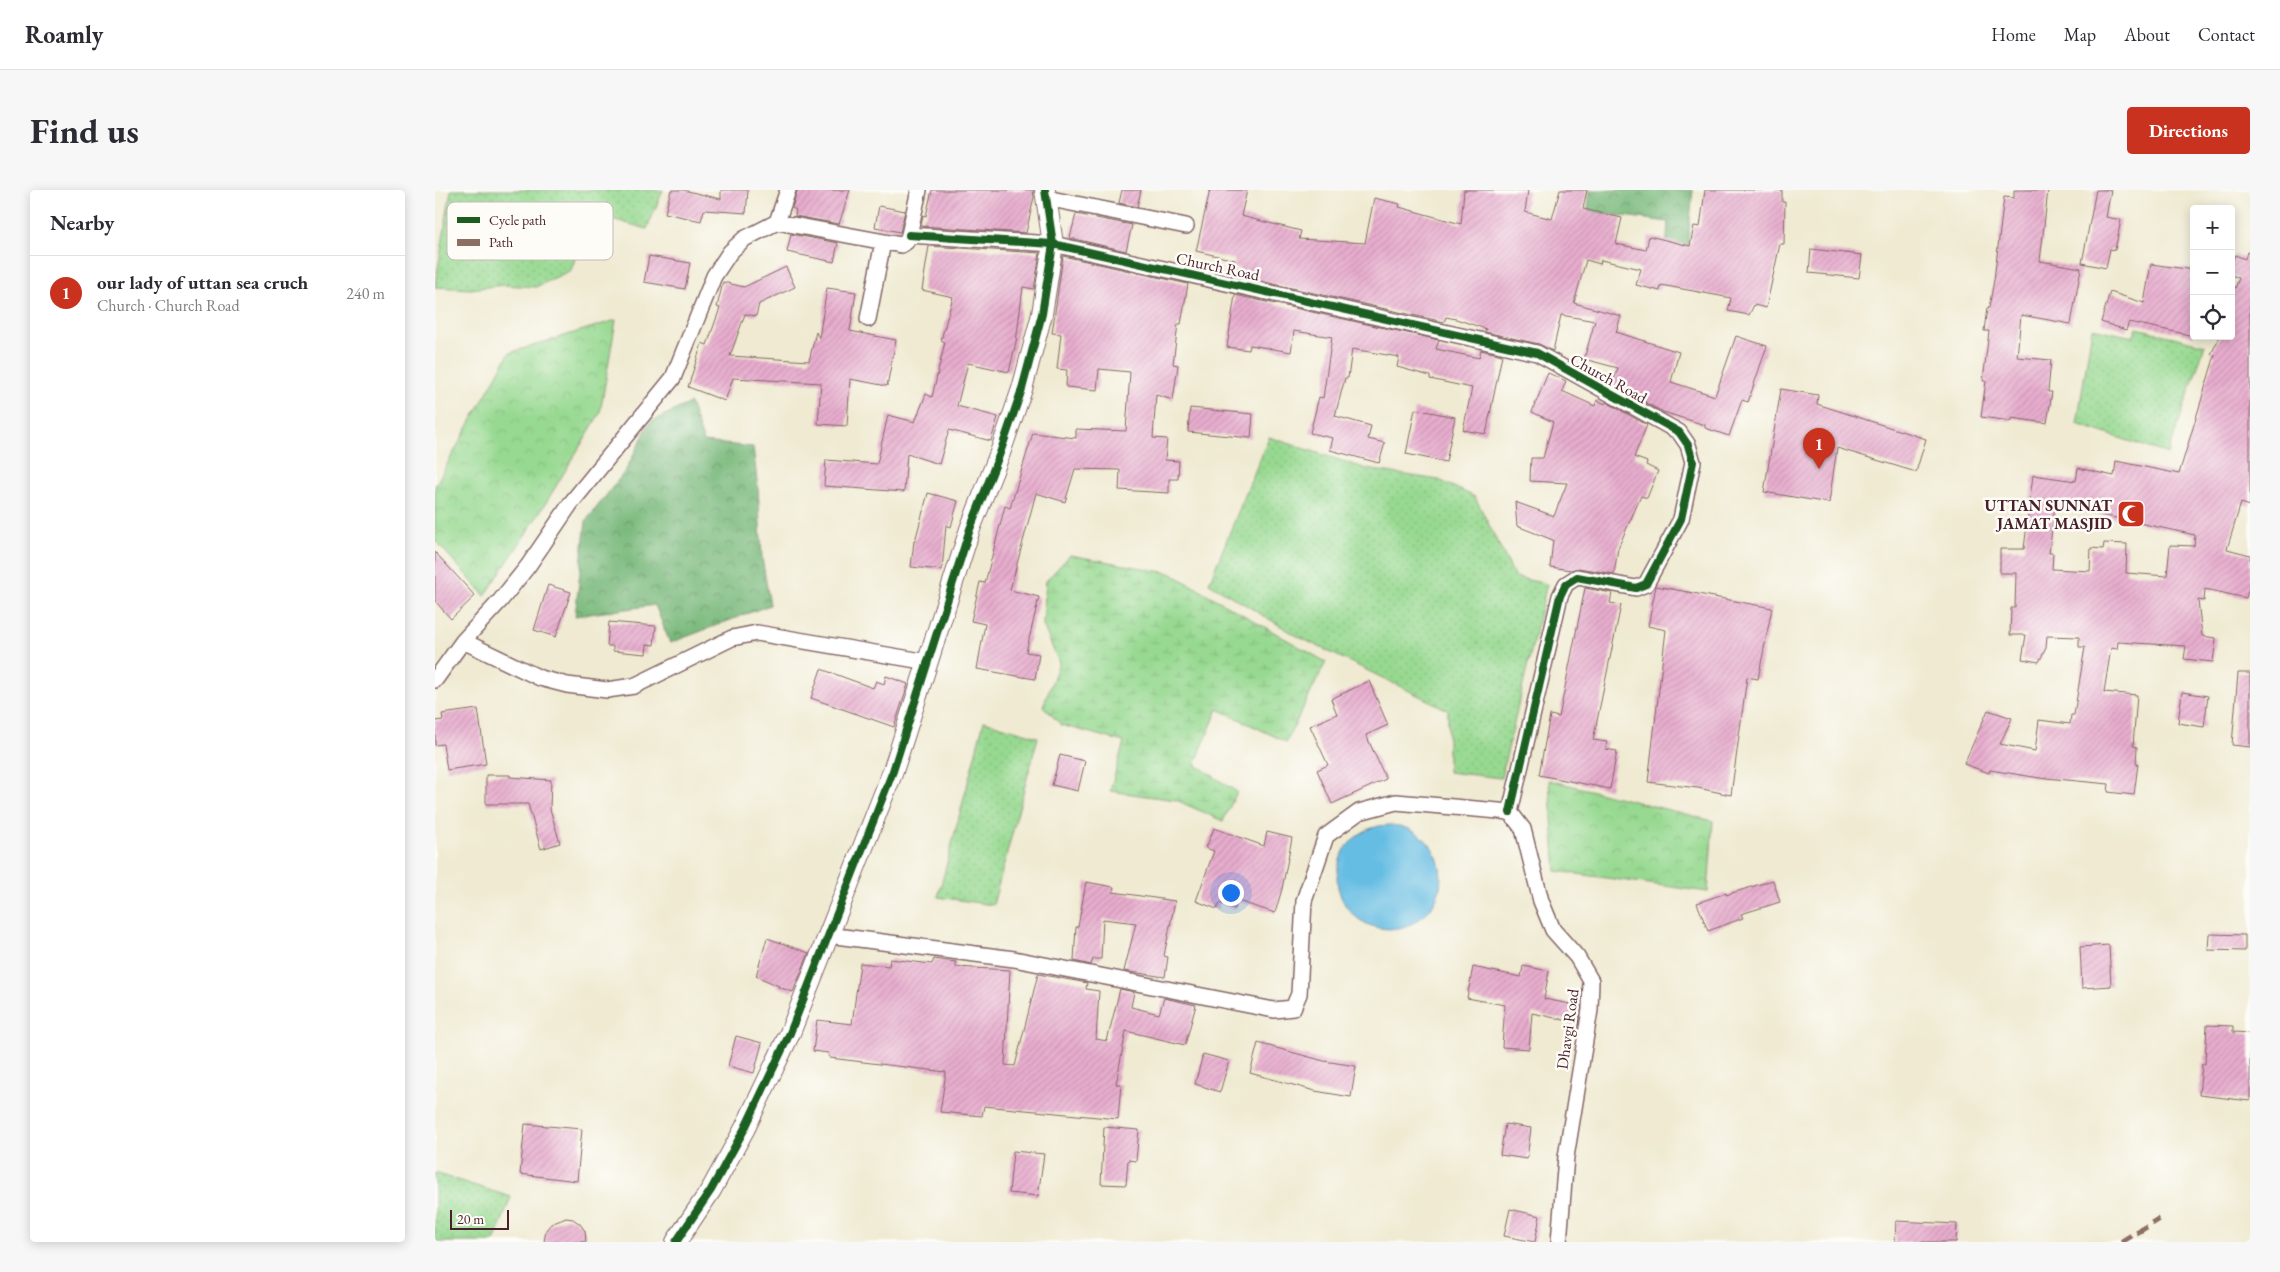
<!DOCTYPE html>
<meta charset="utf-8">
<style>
body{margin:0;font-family:"EB Garamond",serif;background:#f7f7f7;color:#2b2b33}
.controls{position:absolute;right:15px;top:15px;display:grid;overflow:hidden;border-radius:5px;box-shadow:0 2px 12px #0003}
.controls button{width:45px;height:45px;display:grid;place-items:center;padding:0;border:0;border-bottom:1px solid #e1e1e2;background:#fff;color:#2b2b33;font:25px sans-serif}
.scale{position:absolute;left:15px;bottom:12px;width:59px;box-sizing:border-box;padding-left:5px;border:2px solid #4a1f2b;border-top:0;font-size:14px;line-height:18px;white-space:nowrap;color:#4a1f2b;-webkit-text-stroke:4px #fdfcf7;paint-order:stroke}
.you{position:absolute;left:795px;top:702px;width:18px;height:18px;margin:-12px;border:4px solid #fff;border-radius:50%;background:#1a73e8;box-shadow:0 0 0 8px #1a73e833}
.badge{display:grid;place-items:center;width:32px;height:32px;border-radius:50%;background:#c8321e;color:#fff;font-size:16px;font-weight:700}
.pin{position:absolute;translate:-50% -41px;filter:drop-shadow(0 1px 2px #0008)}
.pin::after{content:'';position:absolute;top:26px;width:18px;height:15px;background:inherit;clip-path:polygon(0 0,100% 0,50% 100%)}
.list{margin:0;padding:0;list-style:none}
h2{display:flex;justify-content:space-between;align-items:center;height:65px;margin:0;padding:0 20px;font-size:21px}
h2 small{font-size:16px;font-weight:400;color:#7c7c81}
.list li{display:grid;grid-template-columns:32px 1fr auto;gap:15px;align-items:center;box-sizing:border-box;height:75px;padding:0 20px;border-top:1px solid #e1e1e2}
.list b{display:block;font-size:19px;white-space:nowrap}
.list p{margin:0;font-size:16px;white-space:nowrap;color:#7c7c81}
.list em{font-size:16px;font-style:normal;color:#7c7c81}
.icon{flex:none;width:28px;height:28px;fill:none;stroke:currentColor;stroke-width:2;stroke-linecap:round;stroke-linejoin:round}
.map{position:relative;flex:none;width:1815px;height:1052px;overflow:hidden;border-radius:5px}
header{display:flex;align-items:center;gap:30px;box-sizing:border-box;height:70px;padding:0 25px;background:#fff;border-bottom:1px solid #e1e1e2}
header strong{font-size:24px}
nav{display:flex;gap:28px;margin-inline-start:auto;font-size:18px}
.intro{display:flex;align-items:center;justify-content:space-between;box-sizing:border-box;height:120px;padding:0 30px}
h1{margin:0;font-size:35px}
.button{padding:12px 22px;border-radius:5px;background:#c8321e;color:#fff;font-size:18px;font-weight:700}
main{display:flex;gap:30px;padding:0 30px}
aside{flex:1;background:#fff;border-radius:5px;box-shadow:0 2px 12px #0003}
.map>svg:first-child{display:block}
.grass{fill:url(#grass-dots);stroke:#707c5e}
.forest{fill:url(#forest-crowns);stroke:#626c53}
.wetland{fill:url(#wetland-marsh);stroke:#707c5e}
.park{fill:url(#park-crowns);stroke:#707c5e}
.water{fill:#66bde3;stroke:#586e87}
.building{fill:url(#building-hatch);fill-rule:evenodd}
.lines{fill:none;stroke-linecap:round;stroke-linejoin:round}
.minor-casing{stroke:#846665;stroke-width:18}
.tertiary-casing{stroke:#846665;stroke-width:22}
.minor{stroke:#fff;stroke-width:15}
.tertiary{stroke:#fff;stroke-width:20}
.quiet{stroke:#8d6e63;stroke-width:6;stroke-dasharray:12 6;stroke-linecap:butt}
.cycleway-casing{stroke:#fdfcf7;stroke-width:11}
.cycleway{stroke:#1b5e20;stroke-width:8}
.labels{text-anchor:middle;stroke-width:5;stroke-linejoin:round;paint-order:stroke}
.street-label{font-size:16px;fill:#4a1f2b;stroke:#fdfcf7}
.poi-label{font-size:16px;font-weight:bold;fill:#4a1f2b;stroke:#fdfcf7;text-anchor:end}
.key{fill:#fdfcf7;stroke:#c7baba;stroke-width:1}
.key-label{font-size:14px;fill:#4a1f2b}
</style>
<header>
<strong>Roamly</strong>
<nav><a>Home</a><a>Map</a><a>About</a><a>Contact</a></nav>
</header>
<div class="intro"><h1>Find us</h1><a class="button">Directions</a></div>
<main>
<aside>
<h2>Nearby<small></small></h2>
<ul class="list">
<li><span class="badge">1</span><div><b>our lady of uttan sea cruch</b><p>Church · Church Road</p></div><em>240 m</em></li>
</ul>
</aside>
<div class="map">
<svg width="1815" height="1052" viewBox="0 0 1815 1052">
<defs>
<pattern id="grass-dots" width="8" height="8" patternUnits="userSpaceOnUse" patternTransform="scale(1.25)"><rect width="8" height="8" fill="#97d991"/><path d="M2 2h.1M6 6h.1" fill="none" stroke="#84ba7d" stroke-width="1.8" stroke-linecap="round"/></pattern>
<pattern id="forest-crowns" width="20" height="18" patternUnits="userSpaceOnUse" patternTransform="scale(1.25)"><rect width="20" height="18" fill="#79b97b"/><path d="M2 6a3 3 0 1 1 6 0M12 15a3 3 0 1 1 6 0" fill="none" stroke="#659665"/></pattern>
<pattern id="wetland-marsh" width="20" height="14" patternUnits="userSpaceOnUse" patternTransform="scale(1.25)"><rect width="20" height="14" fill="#97d991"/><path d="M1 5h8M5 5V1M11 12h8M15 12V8" fill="none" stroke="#84ba7d"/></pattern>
<pattern id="park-crowns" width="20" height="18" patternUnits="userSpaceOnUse" patternTransform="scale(1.25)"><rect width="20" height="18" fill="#97d991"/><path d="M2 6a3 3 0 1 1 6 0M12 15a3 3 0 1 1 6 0" fill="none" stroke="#84ba7d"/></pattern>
<pattern id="building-hatch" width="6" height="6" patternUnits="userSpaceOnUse" patternTransform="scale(1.25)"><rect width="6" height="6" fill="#e7adce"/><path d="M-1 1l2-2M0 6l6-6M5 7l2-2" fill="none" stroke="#c894b1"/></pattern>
</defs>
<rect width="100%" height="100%" fill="#fdfcf7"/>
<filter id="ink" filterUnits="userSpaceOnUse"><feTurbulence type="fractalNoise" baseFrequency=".02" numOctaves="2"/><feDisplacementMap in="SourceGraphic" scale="10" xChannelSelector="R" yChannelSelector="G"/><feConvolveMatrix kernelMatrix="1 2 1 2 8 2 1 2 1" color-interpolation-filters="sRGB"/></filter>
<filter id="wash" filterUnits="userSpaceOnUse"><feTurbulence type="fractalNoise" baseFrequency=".0096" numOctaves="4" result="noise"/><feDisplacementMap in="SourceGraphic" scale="20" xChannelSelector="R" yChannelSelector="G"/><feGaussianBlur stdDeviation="1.12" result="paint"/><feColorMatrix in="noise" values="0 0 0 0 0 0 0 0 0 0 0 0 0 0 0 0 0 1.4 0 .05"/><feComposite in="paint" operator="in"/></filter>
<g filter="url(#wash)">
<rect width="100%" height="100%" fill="#efead1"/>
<path class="grass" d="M 16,0 L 228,0 L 212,39 L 156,23 L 136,80 L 101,97 L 68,95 L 35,99 L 0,97 Z
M 1657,138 L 1698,147 L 1702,138 L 1770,155 L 1733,264 L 1642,234 Z
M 834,247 L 932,279 L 1004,290 L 1040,307 L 1080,387 L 1112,394 L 1066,588 L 1013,582 L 1013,520 L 864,447 L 774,393 Z
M 549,531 L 603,547 L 558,715 L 503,707 Z
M 0,983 L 76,1007 L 59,1052 L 0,1052 Z"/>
<path class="forest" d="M 1155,0 L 1258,0 L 1250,84 L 1230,79 L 1233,32 L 1159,22 L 1153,19 Z
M 255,213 L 269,252 L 318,257 L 323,298 L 327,368 L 335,415 L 235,453 L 220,415 L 140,426 L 151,331 L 191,280 L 215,232 Z"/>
<path class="wetland" d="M 635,365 L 735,383 L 891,472 L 851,552 L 783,519 L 760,574 L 802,602 L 788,631 L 741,610 L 675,601 L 689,552 L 626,535 L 608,516 L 624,473 L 608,435 L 611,391 Z"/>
<path class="park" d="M 181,130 L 165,223 L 109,316 L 50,406 L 0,350 L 0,296 L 74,163 Z
M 1114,590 L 1278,631 L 1273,702 L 1121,681 Z"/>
<path class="water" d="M902 687a52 52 0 1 1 104 0a52 52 0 1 1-104 0Z"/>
<g id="blocks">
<path class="building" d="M 236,0 L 248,0 L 286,9 L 286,0 L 313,0 L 311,23 L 269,20 L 266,31 L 230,23 Z
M 362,0 L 415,0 L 404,34 L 360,26 L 361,20 L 357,18 Z
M 497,0 L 598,0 L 599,7 L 591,43 L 486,36 L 488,25 L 491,26 Z
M 687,0 L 706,0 L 702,17 L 684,13 Z
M 775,0 L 812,0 L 806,26 L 866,41 L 864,49 L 930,53 L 939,8 L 965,14 L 964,17 L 1026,34 L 1029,0 L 1093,0 L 1090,22 L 1117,29 L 1125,0 L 1152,0 L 1148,19 L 1187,28 L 1181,54 L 1211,60 L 1214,46 L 1255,56 L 1259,36 L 1265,37 L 1270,0 L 1347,0 L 1347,12 L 1350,12 L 1349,54 L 1345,54 L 1331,118 L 1319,115 L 1314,125 L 1293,121 L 1296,108 L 1226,95 L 1225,101 L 1201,95 L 1206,79 L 1166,70 L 1165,74 L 1151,70 L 1139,113 L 1186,126 L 1181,142 L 1244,162 L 1236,192 L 1280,206 L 1301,146 L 1332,156 L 1313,212 L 1307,210 L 1294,246 L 1270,238 L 1270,235 L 1228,222 L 1177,194 L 1183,178 L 1149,169 L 1160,131 L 1126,125 L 1118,161 L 1104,154 L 1050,142 L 1051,139 L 1021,129 L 1011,127 L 1009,132 L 803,86 L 804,78 L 798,77 L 800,70 L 761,61 Z
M 1579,0 L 1613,0 L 1605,71 L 1646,78 L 1636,134 L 1586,125 L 1582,167 L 1616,170 L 1613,202 L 1617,202 L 1612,233 L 1576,228 L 1576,231 L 1546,227 L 1551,191 L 1548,191 L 1554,141 L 1549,141 L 1552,118 L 1554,118 L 1559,90 L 1569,7 L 1579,8 Z
M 1661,0 L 1676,0 L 1671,27 L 1686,30 L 1680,60 L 1675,59 L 1671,78 L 1647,73 Z
M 444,16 L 470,21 L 465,42 L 440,37 Z
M 641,24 L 697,35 L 691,61 L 635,48 Z
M 356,44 L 403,53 L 399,72 L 352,62 Z
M 494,56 L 605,63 L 599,99 L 588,97 L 581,152 L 574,182 L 533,173 L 522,216 L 563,227 L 556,251 L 514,240 L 504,274 L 472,264 L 469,302 L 389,296 L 391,270 L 442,274 L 453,225 L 480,232 L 491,204 L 497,207 L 510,152 L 506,150 L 518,107 L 487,100 Z
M 1376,59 L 1427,65 L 1424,88 L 1374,83 Z
M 1812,62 L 1815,63 L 1815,316 L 1806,313 L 1792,359 L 1815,365 L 1815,394 L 1811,408 L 1770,399 L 1769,411 L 1763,410 L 1767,446 L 1781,448 L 1778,472 L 1749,469 L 1751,456 L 1683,452 L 1682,459 L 1676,458 L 1669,502 L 1702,505 L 1698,556 L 1702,557 L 1701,574 L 1703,574 L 1699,605 L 1673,602 L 1674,594 L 1611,588 L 1611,589 L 1555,580 L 1554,583 L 1529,574 L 1553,520 L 1577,528 L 1565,554 L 1600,561 L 1604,530 L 1635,534 L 1636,525 L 1639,525 L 1650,457 L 1644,457 L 1644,447 L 1612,446 L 1611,458 L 1604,472 L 1587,469 L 1591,445 L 1575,445 L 1576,418 L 1580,418 L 1581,383 L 1565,383 L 1565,359 L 1589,359 L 1598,285 L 1641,291 L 1643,278 L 1679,286 L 1681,271 L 1744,284 L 1780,165 L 1776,164 L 1785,146 L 1796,146 L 1796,109 L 1804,88 L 1796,85 L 1796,77 L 1800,65 L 1810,69 ZM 1620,315 L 1760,345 L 1759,356 L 1735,355 L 1732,386 L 1691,383 L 1692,354 L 1669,353 L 1668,359 L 1656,358 L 1655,381 L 1617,379 L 1618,363 L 1614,363 Z
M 214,66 L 255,73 L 250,99 L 209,92 Z
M 628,66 L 753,94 L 746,134 L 743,134 L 738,174 L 743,175 L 738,210 L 721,205 L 718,248 L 732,249 L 730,270 L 744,271 L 743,289 L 734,289 L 734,303 L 684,300 L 685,280 L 640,279 L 630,312 L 601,303 L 575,400 L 604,407 L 591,462 L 604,464 L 600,489 L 542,479 L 550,434 L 536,431 L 545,392 L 550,393 L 570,316 L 575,318 L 598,243 L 641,248 L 641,239 L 691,241 L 695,182 L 664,179 L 662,200 L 631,197 L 632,180 L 622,179 L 626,144 L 617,143 Z
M 1716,74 L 1759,80 L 1759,103 L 1756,121 L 1759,122 L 1759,146 L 1694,132 L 1691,140 L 1666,132 L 1675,102 L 1709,113 Z
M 351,77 L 360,97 L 324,114 L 321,126 L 310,124 L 295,166 L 374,171 L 381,142 L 384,148 L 392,98 L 421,102 L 415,141 L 461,150 L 452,196 L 415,189 L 412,236 L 383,234 L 386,193 L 298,188 L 290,211 L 253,197 L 267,153 L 272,155 L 285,118 L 282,117 L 288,92 L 309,97 Z
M 800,105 L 1004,150 L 1001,159 L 1044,168 L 1046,160 L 1067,165 L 1051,244 L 1028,240 L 1037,198 L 995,189 L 995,186 L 962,177 L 964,167 L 917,159 L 913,188 L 910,188 L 900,226 L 936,236 L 933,249 L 950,253 L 944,273 L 895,260 L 898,248 L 875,243 L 884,207 L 888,208 L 897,147 L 859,141 L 856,162 L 815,155 L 814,160 L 792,157 Z
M 1113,183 L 1131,191 L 1127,201 L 1160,216 L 1162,210 L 1170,214 L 1171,212 L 1212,235 L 1199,267 L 1212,272 L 1211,275 L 1223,281 L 1212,308 L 1206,306 L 1183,358 L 1179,384 L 1144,378 L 1136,380 L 1115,377 L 1118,350 L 1082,336 L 1080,312 L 1119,326 L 1132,293 L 1095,291 L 1096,268 L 1108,268 L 1118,232 L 1097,222 Z
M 1346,199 L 1383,205 L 1382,214 L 1491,249 L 1481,282 L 1402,258 L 1394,313 L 1329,302 Z
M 755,218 L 818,224 L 816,248 L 753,242 Z
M 980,219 L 1020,227 L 1011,272 L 971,264 Z
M 493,303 L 523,311 L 516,337 L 511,335 L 507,380 L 476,377 L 479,351 L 480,351 Z
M 0,362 L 40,406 L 16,429 L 0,411 Z
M 113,395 L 136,402 L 121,447 L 99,440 Z
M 1221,396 L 1337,418 L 1323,489 L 1312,487 L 1296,605 L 1263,598 L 1213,592 L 1231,440 L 1213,436 Z
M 1150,398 L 1177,403 L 1175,413 L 1186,415 L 1158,550 L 1172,552 L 1170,559 L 1182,561 L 1175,599 L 1104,585 L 1115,525 L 1124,527 Z
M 174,432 L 221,436 L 219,455 L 212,454 L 211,464 L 178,461 L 178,456 L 172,456 Z
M 386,479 L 438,498 L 441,491 L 449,494 L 451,486 L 473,494 L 459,537 L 376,508 Z
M 1803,483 L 1815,483 L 1815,557 L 1797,555 Z
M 934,491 L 953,535 L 931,545 L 951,589 L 897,614 L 882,580 L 893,575 L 875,536 L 902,524 L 896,509 Z
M 1747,502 L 1773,506 L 1769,537 L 1743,533 Z
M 43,519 L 51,574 L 12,580 L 8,554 L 0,555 L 0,531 L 8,530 L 7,524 Z
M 625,565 L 650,571 L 643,601 L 617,595 Z
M 51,585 L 75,585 L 75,587 L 116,590 L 115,619 L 125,653 L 106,659 L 93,614 L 51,614 Z
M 779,638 L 829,656 L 832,642 L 857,648 L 847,699 L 840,723 L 803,711 L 800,719 L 785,713 L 782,719 L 761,711 L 779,661 L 771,658 Z
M 1338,690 L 1345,712 L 1306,724 L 1308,728 L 1273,741 L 1262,713 L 1291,703 L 1291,705 Z
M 651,692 L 679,697 L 678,702 L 740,711 L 729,766 L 733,767 L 730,787 L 689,781 L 701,733 L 668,729 L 666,769 L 658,769 L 656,775 L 639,771 L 641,737 L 643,737 Z
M 1774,744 L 1810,745 L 1810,761 L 1773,760 Z
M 332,748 L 374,763 L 358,802 L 343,797 L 344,796 L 321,786 Z
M 1674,755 L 1676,796 L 1647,798 L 1645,757 Z
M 455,769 L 497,774 L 499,769 L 521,772 L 521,777 L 575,780 L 570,875 L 580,876 L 603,784 L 652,793 L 651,799 L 664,801 L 661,849 L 672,851 L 685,799 L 699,802 L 696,817 L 724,824 L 729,808 L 761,815 L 750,855 L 691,841 L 681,894 L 686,894 L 683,929 L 549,916 L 547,926 L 505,922 L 511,882 L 395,868 L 393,863 L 378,861 L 382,830 L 417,834 L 425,773 L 454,776 Z
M 1088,776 L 1114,781 L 1109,809 L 1146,816 L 1143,833 L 1097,823 L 1094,859 L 1067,857 L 1070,815 L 1032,808 L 1038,777 L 1086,787 Z
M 1772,835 L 1798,836 L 1798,842 L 1815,843 L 1815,911 L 1764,905 L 1767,874 L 1770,874 Z
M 301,846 L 327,853 L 319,883 L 293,876 Z
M 823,853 L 889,871 L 921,876 L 916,907 L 880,901 L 815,883 Z
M 768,864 L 794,871 L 785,902 L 760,894 Z
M 90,934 L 147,939 L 142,991 L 85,984 Z
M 1070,934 L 1096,938 L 1092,969 L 1065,965 Z
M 669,937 L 704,940 L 701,971 L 693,970 L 691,995 L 666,994 Z
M 578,961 L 609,964 L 603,1006 L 574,1003 Z
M 1075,1019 L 1105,1026 L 1100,1052 L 1069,1046 Z
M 131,1028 L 138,1029 L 145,1034 L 150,1041 L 151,1052 L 109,1052 L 111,1040 L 116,1034 Z
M 1461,1031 L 1522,1034 L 1521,1052 L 1460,1052 Z"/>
</g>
</g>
<g filter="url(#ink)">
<use href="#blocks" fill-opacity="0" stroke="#846665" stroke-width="1"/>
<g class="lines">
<defs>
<path id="minor" d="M 611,8 L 751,36
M 342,32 L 466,55 L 471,52 L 474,45 L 484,0
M 474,45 L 618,54 L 1102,163 L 1244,242 L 1253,255 L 1258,272 L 1246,329 L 1211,394 L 1201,398 L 1142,387 L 1131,394 L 1125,406 L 1075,622
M 433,129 L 448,52
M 28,451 L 105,488 L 132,495 L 172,500 L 199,496 L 297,448 L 322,443 L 493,472
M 0,490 L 28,451 L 65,411 L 93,376 L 136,313 L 238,188 L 279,86 L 295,62 L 309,49 L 342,32 L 353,0
M 1075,622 L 1088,639 L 1106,711 L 1118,740 L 1142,767 L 1156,791 L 1155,820 L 1131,967 L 1124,1052
M 393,745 L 579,769 L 839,820 L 858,818 L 864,804 L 869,711 L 891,646 L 924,622 L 961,612 L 1075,622"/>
<path id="tertiary" d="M 241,1052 L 276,1000 L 310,938 L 355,843 L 458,581 L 535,339 L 565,263 L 587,199 L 607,124 L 618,54 L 610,0"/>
</defs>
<use href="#minor" class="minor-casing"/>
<use href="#tertiary" class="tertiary-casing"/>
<use href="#minor" class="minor"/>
<use href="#tertiary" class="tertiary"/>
<path class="quiet" d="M 1686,1052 L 1724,1029"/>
<defs>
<path id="cycleway" d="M 474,45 L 618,54 L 1102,163 L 1244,242 L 1253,255 L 1258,272 L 1246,329 L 1211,394 L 1201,398 L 1142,387 L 1131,394 L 1125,406 L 1075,622
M 241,1052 L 276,1000 L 310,938 L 355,843 L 458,581 L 535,339 L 565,263 L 587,199 L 607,124 L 618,54 L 610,0"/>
</defs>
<use href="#cycleway" class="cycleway-casing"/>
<use href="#cycleway" class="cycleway"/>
</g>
</g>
<defs>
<symbol id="mosque-square" viewBox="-11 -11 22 22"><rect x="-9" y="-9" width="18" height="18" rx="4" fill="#c8321e" stroke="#fdfcf7"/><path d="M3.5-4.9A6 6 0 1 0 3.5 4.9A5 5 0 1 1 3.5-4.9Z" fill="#fff"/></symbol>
</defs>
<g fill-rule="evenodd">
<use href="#mosque-square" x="1680" y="308" width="32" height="32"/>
</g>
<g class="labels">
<g class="street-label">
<text transform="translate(783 76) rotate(12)" y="6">Church Road</text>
<text transform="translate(1174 188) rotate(29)" y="6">Church Road</text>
<text transform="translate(1132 839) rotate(-82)" y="6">Dhavgi Road</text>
</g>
<g class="poi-label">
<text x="1677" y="321">UTTAN SUNNAT<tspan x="1677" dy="18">JAMAT MASJID</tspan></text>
</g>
</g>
<rect x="12" y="12" width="166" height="58" rx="8" class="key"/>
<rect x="22" y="27" width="23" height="6" fill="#1b5e20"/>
<rect x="22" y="49" width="23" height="7" fill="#8d6e63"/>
<g class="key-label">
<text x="54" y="35">Cycle path</text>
<text x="54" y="57">Path</text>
</g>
</svg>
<div class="controls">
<button>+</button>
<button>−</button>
<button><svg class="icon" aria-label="locate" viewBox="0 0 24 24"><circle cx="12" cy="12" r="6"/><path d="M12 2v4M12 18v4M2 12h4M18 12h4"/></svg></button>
</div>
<div class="scale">20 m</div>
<div class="you"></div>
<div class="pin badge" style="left:1384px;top:279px">1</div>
</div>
</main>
